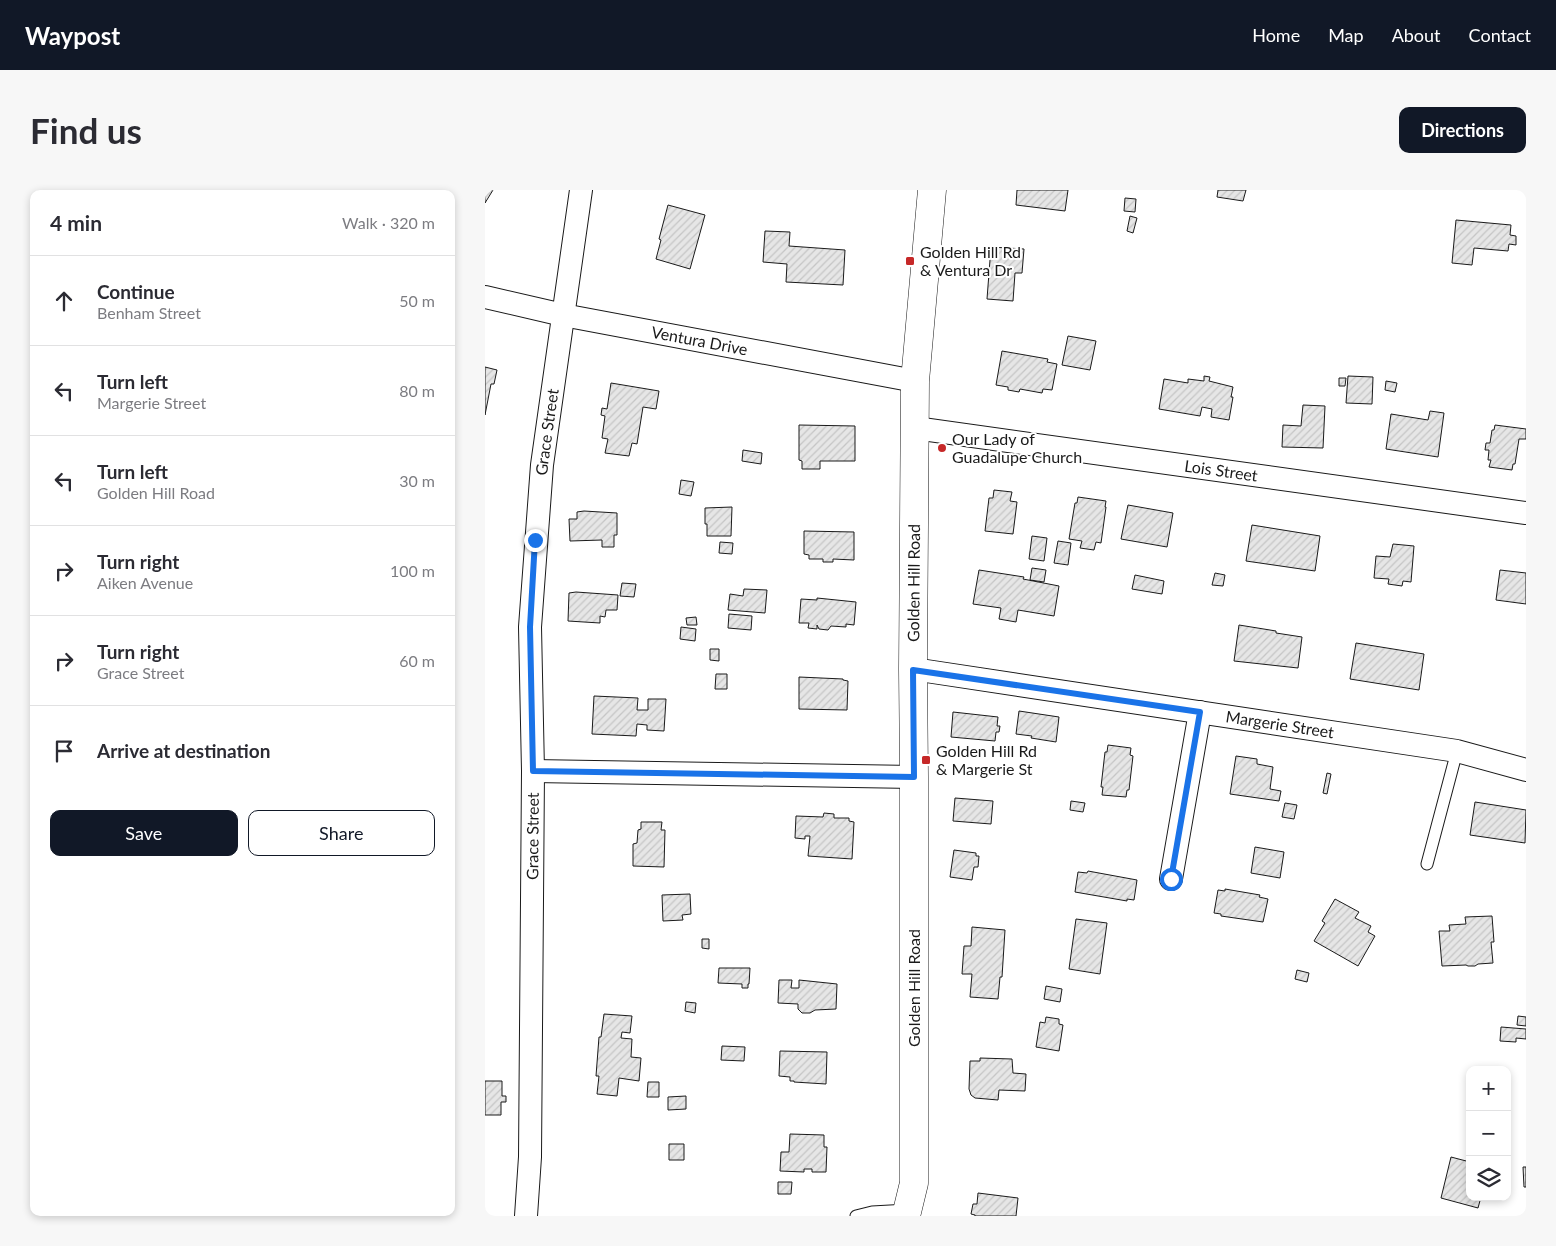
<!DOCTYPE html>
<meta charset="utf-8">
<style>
body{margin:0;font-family:Lato,sans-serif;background:#f7f7f7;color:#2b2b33}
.controls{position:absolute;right:15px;bottom:15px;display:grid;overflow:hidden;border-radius:10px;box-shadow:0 2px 8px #0003}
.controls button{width:45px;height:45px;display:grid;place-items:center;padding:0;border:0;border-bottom:1px solid #e1e1e2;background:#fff;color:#2b2b33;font:25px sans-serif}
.stop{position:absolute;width:15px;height:15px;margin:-11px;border:4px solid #1a73e8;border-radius:50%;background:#fff}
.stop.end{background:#1a73e8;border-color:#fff;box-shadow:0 1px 5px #0008}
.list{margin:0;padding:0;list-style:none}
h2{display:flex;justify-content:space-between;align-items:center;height:65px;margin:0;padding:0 20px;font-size:21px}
h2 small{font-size:16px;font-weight:400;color:#7c7c81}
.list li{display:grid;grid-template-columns:32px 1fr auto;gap:15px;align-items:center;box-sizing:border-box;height:90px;padding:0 20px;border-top:1px solid #e1e1e2}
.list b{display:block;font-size:19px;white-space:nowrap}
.list p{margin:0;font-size:16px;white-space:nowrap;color:#7c7c81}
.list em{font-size:16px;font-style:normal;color:#7c7c81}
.actions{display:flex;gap:10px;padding:15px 20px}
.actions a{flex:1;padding:11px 0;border:1px solid #111827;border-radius:10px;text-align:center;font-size:18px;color:#111827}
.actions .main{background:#111827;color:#fff}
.icon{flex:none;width:28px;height:28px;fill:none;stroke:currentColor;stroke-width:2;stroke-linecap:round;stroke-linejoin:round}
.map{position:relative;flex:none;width:1041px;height:1026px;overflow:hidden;border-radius:10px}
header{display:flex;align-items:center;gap:30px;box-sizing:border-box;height:70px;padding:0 25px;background:#111827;color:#fff}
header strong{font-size:24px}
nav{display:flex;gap:28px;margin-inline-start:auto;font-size:18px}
.intro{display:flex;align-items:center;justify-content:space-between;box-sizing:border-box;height:120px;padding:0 30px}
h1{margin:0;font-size:35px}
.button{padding:12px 22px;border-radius:10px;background:#111827;color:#fff;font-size:18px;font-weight:700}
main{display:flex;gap:30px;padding:0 30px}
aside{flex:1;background:#fff;border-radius:10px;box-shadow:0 2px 8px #0003}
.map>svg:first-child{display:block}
.building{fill:url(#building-hatch);stroke:#1a1a1a}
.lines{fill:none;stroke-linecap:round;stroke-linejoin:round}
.service-casing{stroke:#1a1a1a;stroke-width:13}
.minor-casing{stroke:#1a1a1a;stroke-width:24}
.tertiary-casing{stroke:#1a1a1a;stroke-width:29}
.service{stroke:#fff;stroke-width:11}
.minor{stroke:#fff;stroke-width:22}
.tertiary{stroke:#fff;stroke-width:28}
.route{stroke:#1a73e8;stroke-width:6}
.poi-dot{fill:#c62828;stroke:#fff;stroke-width:2}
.labels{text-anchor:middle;stroke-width:4;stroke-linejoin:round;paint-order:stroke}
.poi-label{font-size:16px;fill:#1a1a1a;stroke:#fff;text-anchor:start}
.street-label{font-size:16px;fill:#1a1a1a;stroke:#fff}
</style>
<header>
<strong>Waypost</strong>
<nav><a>Home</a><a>Map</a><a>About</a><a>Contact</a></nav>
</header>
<div class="intro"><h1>Find us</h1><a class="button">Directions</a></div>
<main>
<aside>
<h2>4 min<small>Walk · 320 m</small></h2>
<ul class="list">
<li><svg class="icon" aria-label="ahead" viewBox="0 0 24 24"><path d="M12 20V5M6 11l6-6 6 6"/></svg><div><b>Continue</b><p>Benham Street</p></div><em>50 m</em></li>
<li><svg class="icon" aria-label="left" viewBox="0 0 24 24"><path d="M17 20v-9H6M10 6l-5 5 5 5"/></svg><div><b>Turn left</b><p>Margerie Street</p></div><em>80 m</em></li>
<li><svg class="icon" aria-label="left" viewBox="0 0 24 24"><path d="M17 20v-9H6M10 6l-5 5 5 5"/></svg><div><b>Turn left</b><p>Golden Hill Road</p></div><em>30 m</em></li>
<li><svg class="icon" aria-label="right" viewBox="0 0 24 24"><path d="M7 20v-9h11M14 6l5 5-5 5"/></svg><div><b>Turn right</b><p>Aiken Avenue</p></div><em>100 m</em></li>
<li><svg class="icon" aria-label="right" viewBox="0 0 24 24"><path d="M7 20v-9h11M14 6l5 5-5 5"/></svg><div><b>Turn right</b><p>Grace Street</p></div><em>60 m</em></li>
<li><svg class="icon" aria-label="arrive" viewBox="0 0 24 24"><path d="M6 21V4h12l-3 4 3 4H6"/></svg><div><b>Arrive at destination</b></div></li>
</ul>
<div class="actions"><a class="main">Save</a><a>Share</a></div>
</aside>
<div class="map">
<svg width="1041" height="1026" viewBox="0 0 1041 1026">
<defs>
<pattern id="building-hatch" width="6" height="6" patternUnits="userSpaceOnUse" patternTransform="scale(1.25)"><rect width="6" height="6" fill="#e6e6e6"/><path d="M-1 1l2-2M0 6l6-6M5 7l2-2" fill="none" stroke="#c5c5c5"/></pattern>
</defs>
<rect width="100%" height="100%" fill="#fff"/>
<path class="building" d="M 0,0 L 8,0 L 0,13 Z
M 532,0 L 583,0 L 580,21 L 531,15 Z
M 733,0 L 761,0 L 758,11 L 732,7 Z
M 640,8 L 651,9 L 650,22 L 639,21 Z
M 183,15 L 220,25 L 205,79 L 171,69 L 176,50 L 174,49 Z
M 645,26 L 652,28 L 648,43 L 642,41 Z
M 971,30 L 1026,35 L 1025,45 L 1031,46 L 1031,55 L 1024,54 L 1023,61 L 989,58 L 987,75 L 967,73 Z
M 280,41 L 305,42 L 304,56 L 360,60 L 358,95 L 301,92 L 302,74 L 278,72 Z
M 506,57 L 539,59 L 537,83 L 530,83 L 528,111 L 502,109 Z
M 583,146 L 611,151 L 605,180 L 577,175 Z
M 517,161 L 563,169 L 562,172 L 572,174 L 567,200 L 558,199 L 557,203 L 535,199 L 534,202 L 523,200 L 523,197 L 511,195 Z
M 0,177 L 12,180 L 9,194 L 6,194 L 0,225 Z
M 719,186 L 725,187 L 724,191 L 748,197 L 746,207 L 748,207 L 744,230 L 726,227 L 727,219 L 717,217 L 715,226 L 674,219 L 679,189 L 703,193 L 703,189 L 719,191 Z
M 863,186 L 888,187 L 887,214 L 861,213 Z
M 854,188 L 861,188 L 860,196 L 854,196 Z
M 901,191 L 912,193 L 910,202 L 900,200 Z
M 126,193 L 174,201 L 171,219 L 158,217 L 152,254 L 147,253 L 144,266 L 120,263 L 123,249 L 117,248 L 120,226 L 116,225 L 117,218 L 122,219 Z
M 818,215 L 840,216 L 838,258 L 797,257 L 798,235 L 816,236 Z
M 945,221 L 959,223 L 953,267 L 901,259 L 906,224 L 943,230 Z
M 314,235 L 370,236 L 370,271 L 335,271 L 335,279 L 317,279 L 317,271 L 314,270 Z
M 1010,235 L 1041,239 L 1041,249 L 1034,249 L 1030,274 L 1028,274 L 1027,280 L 1004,277 L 1006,270 L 1003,270 L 1004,260 L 1000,260 L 1001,253 L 1005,253 L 1007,240 L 1009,240 Z
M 258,260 L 277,263 L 276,274 L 257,271 Z
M 196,290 L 209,292 L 206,306 L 194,304 Z
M 509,300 L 527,302 L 525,311 L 532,312 L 528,344 L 500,341 L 504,308 L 508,308 Z
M 593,307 L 621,311 L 620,317 L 621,317 L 616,353 L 611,352 L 609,360 L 595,358 L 597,351 L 584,349 L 590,313 L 592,313 Z
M 643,315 L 688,323 L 682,357 L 636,349 Z
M 247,317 L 246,346 L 222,346 L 222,334 L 220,334 L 220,318 Z
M 99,321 L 132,323 L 132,345 L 129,345 L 129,357 L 117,357 L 117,350 L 85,351 L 84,329 L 92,329 L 92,322 Z
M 767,335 L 835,346 L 830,381 L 761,371 Z
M 319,341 L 369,342 L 369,370 L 348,369 L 348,372 L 338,372 L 338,369 L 324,369 L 324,365 L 319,364 Z
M 547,346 L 562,348 L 559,371 L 544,369 Z
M 573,351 L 586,353 L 583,375 L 569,373 Z
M 235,352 L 248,353 L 247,364 L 234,363 Z
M 908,354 L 929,356 L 926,392 L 918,391 L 917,396 L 903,394 L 904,389 L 889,388 L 891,366 L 905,367 Z
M 547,378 L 561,380 L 559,392 L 545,390 Z
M 494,380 L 539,387 L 538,389 L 574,396 L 569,426 L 533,420 L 531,432 L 514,429 L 516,418 L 488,414 Z
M 1015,380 L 1041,383 L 1041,414 L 1011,410 Z
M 730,383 L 740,385 L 738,396 L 727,395 Z
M 650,385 L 679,391 L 677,404 L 647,399 Z
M 137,393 L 151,394 L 149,407 L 135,406 Z
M 259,399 L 282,400 L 280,423 L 243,420 L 245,404 L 258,406 Z
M 91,402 L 133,405 L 132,420 L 121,420 L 120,427 L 115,426 L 115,433 L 83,431 L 84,403 Z
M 332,408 L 371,412 L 369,435 L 361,434 L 361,437 L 346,436 L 343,440 L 334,439 L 332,435 L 332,439 L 323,438 L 324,433 L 314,433 L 316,409 L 332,410 Z
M 244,424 L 267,426 L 266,440 L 243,438 Z
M 211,427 L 212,435 L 202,435 L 201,428 Z
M 754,435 L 791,441 L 791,443 L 817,447 L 813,478 L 749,471 Z
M 196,437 L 211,439 L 210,451 L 195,449 Z
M 871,453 L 939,464 L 934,500 L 865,489 Z
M 225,459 L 234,459 L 234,471 L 225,470 Z
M 231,484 L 242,484 L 242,499 L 230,499 Z
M 314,487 L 358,489 L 358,490 L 363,491 L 362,520 L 314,519 Z
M 109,506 L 153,508 L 152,520 L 163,520 L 163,509 L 181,509 L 179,541 L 162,540 L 162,535 L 152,534 L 151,546 L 107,544 Z
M 534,521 L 574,527 L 571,552 L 546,548 L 547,546 L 531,544 Z
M 468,522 L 513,527 L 512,536 L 515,536 L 514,542 L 511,542 L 510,551 L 466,547 Z
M 623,555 L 646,558 L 645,565 L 648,566 L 644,600 L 642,600 L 641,607 L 617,605 L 618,597 L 616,597 L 620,562 L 622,562 Z
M 751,566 L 772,569 L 772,574 L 788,577 L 785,599 L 796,601 L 794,611 L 745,604 Z
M 842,583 L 846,584 L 842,604 L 838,603 Z
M 470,608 L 508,611 L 506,634 L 468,631 Z
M 586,611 L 600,613 L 598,622 L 585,620 Z
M 990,612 L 1041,620 L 1040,653 L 985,645 Z
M 800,613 L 812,615 L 809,629 L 797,627 Z
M 339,623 L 349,624 L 349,628 L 364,628 L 364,631 L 369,632 L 367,669 L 323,666 L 325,646 L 320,646 L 320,649 L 310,648 L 311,626 L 338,627 Z
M 156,632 L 177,632 L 176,640 L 180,640 L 179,677 L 148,676 L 148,654 L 152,653 L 153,640 L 156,639 Z
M 770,657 L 799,662 L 795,688 L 766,683 Z
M 469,660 L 491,663 L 491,666 L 494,666 L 493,677 L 489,677 L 487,690 L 465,687 Z
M 603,681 L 652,690 L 649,710 L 642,709 L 642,711 L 590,702 L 593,682 L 602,683 Z
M 740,699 L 775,705 L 774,707 L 783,709 L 778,732 L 736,726 L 736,724 L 729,723 L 733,700 L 740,701 Z
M 205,704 L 206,724 L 197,725 L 198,730 L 178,731 L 177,705 Z
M 850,709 L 874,722 L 870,728 L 886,736 L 883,742 L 890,746 L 873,776 L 829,751 L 840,733 L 837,731 Z
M 1007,726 L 1009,752 L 1006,752 L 1008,773 L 993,774 L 990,776 L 983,776 L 981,775 L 957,776 L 954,741 L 965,741 L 964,735 L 981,734 L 980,727 Z
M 591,729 L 622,733 L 615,784 L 584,779 Z
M 487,737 L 520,740 L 517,787 L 515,787 L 513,809 L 485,807 L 487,784 L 477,784 L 479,756 L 486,756 Z
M 217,749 L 224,749 L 224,759 L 217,758 Z
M 234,778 L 265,778 L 264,794 L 263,794 L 263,798 L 257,798 L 257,794 L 233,793 Z
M 812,780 L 824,783 L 822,792 L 810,789 Z
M 294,790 L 307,790 L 306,798 L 314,798 L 314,790 L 352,794 L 351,819 L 330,820 L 325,823 L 317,823 L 313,819 L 313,814 L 293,813 Z
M 561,796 L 577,799 L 575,812 L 559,809 Z
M 201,812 L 211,813 L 210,823 L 200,821 Z
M 119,824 L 147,826 L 145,843 L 137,842 L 136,848 L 147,849 L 146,867 L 156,868 L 154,891 L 134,888 L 132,906 L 112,904 L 114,886 L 111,886 L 114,847 L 116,847 Z
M 1033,826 L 1041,827 L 1041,836 L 1032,835 Z
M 561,827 L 574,829 L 574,834 L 578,835 L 574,861 L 551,857 L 555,832 L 560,833 Z
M 1016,837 L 1041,839 L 1041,849 L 1031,848 L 1031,852 L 1015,851 Z
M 237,856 L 260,857 L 259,871 L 236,870 Z
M 295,861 L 342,862 L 341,894 L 309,892 L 309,891 L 305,891 L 305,887 L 294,886 Z
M 495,868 L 527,869 L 528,883 L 541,884 L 540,901 L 514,900 L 513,910 L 490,908 L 486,905 L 484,899 L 485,871 L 495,871 Z
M 0,891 L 17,891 L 17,906 L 21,906 L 21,912 L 16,912 L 16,925 L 0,925 Z
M 163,892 L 174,892 L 174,907 L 162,907 Z
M 201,906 L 201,919 L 183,920 L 183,907 Z
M 305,944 L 339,945 L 339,957 L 342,957 L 341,982 L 327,982 L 327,979 L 319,979 L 319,982 L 295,981 L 296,962 L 304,962 Z
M 184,954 L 199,954 L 199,970 L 184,970 Z
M 966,967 L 985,972 L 985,1007 L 996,1007 L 993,1018 L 956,1008 Z
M 1038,977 L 1041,977 L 1041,997 L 1039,997 Z
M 293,992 L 307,992 L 306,1004 L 293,1004 Z
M 493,1003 L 533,1008 L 531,1026 L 490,1026 L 490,1025 L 486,1024 L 488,1014 L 492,1014 Z"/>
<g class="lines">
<defs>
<path id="service" d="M 942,674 L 972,561
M 371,1026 L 387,1022 L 423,1020"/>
<g id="minor">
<path id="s1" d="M 0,107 L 78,125 L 430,191"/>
<path id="s2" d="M 430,238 L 1041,323"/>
<path id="s3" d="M 428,479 L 972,561 L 1041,580"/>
<path d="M 48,581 L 429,587"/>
<path d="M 686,689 L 715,522"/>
<path id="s4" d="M 41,1026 L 45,967 L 48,581 L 45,437 L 57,275 L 96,0"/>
</g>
<g id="tertiary">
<path id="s5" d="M 421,1026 L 429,993 L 429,587 L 428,479 L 430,191 L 447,0"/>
</g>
</defs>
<use href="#service" class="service-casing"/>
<use href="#minor" class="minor-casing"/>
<use href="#tertiary" class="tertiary-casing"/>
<use href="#service" class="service"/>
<use href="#minor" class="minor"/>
<use href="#tertiary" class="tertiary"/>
</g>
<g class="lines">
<path class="route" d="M 50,350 L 45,437 L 48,581 L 429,587 L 428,480 L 715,522 L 686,689"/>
</g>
<g class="poi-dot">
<rect x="420" y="66" width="10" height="10" rx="2.5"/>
<circle cx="457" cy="258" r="5"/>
<rect x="436" y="565" width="10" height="10" rx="2.5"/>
</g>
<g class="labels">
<g class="poi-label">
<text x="435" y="68">Golden Hill Rd<tspan x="435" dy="18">&amp; Ventura Dr</tspan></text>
<text x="467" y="255">Our Lady of<tspan x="467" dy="18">Guadalupe Church</tspan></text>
<text x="451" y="567">Golden Hill Rd<tspan x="451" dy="18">&amp; Margerie St</tspan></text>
</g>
<g class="street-label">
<text dy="6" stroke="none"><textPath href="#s1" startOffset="219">Ventura Drive</textPath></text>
<text dy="6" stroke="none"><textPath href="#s4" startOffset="785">Grace Street</textPath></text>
<text dy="6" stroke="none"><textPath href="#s2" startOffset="309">Lois Street</textPath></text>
<text dy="6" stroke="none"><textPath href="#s5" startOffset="634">Golden Hill Road</textPath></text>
<text dy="6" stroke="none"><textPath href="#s3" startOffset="371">Margerie Street</textPath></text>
<text dy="6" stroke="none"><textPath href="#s4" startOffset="380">Grace Street</textPath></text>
<text transform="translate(429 798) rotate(-90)" y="6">Golden Hill Road</text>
</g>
</g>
</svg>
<div class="controls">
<button>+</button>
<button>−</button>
<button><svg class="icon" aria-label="layers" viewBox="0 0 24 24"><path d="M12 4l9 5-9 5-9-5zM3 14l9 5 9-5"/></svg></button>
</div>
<div class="stop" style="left:686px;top:689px"></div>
<div class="stop end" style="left:50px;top:350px"></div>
</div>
</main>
